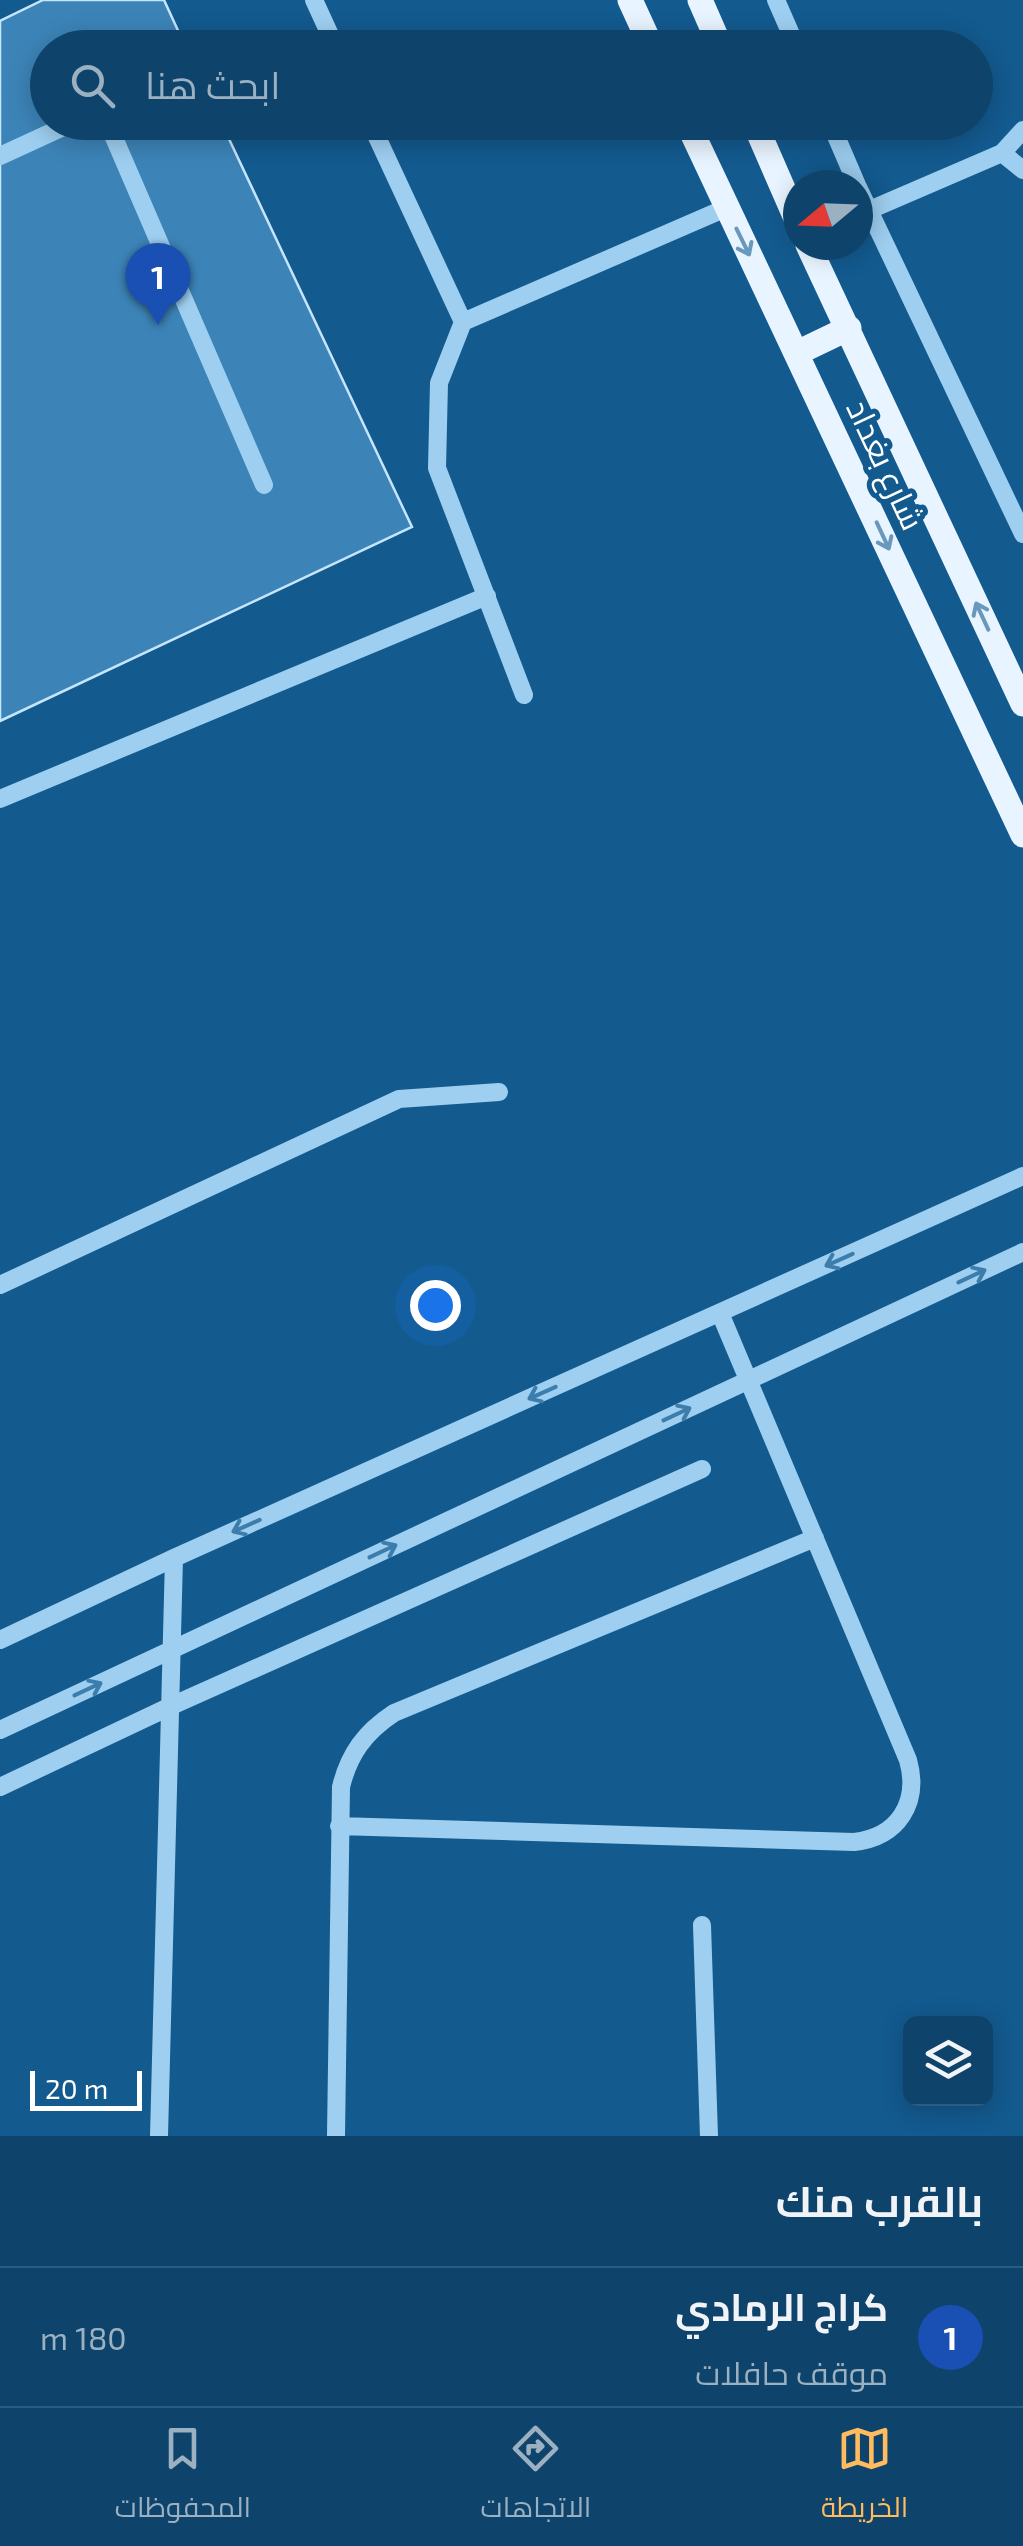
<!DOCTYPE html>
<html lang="ar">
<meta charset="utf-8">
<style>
body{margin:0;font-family:"Exo 2",Cairo,sans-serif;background:#174b71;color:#f1f3f6;direction:rtl}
.controls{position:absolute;right:30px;bottom:30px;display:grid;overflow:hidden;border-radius:15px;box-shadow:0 5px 25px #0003}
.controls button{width:90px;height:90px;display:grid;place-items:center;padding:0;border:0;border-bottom:2px solid #2e5c7e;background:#0e446b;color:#f1f3f6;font:50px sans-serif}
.compass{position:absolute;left:783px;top:170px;width:90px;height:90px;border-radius:50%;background:#0e446b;box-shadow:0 5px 25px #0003;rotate:251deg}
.scale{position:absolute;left:30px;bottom:25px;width:112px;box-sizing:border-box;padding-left:10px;border:5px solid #fff;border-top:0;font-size:28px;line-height:35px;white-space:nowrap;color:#fff;-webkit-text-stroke:8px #135a8f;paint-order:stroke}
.you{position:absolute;left:435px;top:1305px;width:35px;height:35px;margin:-25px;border:8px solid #fff;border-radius:50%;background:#1a73e8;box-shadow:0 0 0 15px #1a73e833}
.badge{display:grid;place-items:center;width:65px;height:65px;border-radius:50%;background:#ffbb5e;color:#fff;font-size:32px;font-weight:700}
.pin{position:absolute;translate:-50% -82px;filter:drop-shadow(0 2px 5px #0008)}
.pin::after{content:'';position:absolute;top:52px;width:35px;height:30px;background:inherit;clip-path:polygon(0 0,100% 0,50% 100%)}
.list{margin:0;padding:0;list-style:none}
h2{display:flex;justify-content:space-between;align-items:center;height:130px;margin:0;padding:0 40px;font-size:42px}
h2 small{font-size:32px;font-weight:400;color:#9bb0c1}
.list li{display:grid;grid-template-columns:65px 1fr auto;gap:30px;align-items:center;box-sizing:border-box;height:140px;padding:0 40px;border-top:2px solid #2e5c7e}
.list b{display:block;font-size:38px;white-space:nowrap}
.list p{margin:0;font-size:32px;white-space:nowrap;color:#9bb0c1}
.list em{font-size:32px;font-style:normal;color:#9bb0c1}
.icon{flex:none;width:55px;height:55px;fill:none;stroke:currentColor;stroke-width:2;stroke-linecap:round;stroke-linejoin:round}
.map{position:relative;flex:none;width:1023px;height:2136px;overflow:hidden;direction:ltr}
.search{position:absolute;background:#0e446b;box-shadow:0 5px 25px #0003;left:30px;right:30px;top:30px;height:110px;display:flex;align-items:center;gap:25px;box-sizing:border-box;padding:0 35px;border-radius:55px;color:#9bb0c1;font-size:38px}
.sheet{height:270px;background:#0e446b}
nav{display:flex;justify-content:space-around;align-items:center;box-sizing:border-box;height:140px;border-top:2px solid #2e5c7e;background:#0e446b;font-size:28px;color:#9bb0c1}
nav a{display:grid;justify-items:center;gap:5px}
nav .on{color:#ffbb5e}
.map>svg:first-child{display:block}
.building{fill:#3c84b8;stroke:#c5e5fc;stroke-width:2.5}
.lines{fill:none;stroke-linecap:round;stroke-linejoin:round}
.minor{stroke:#9ecff1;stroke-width:18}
.major{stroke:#e8f4ff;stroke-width:25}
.oneway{stroke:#6898bc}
.oneway2{stroke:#3d7dac}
.labels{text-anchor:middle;stroke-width:10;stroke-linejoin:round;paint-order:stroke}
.street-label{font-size:32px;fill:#fff;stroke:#135a8f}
</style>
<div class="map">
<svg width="1023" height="2136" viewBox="0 0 1023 2136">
<rect width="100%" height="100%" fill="#135a8f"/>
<path class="building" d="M 43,0 L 164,0 L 186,48 L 48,48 L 48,122 L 221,122 L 412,527 L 0,721 L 0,21 Z"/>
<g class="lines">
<path class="minor" d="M 314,0 L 336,48
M 776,0 L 797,48
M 104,122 L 112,133 L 264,485
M 370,122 L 463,322
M 830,122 L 857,185
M 1002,153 L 1023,130
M 0,156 L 74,122
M 858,187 L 1023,534
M 858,215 L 1002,153 L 1023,170
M 524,695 L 437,468 L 439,383 L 463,322 L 726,208
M 0,799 L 487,596
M 0,1285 L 399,1099 L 499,1092
M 0,1640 L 174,1558 L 1023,1176
M 0,1730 L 1023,1252
M 0,1787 L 169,1707 L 702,1469
M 339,1826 L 854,1842 C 898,1837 920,1803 908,1760 L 720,1313
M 702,1925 L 709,2136
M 159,2136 L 174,1558
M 336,2136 L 341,1787 C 349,1754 365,1732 394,1713 L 815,1538"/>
<path class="major" d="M 630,0 L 652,48
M 700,0 L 721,48
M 687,122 L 1023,835
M 754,122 L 798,223
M 808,245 L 1023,704
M 797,353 L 849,328"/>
</g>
<defs><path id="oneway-shaft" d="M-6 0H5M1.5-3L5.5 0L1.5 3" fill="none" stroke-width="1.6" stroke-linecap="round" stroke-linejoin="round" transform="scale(2.5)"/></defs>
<g class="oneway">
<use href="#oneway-shaft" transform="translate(743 242) rotate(64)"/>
<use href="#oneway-shaft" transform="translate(883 536) rotate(65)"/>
<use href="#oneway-shaft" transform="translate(982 616) rotate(-115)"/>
</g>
<g class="oneway2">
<use href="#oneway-shaft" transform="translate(839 1260) rotate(156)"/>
<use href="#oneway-shaft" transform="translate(972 1276) rotate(-25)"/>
<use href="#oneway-shaft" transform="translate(542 1393) rotate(156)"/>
<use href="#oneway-shaft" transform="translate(677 1414) rotate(-25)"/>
<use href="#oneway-shaft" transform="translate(246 1526) rotate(156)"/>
<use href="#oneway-shaft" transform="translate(383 1551) rotate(-25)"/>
<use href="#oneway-shaft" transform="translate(88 1689) rotate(-25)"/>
</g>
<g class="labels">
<g class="street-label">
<text transform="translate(885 465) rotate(65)" y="11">شارع بغداد</text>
</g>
</g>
</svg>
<div class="controls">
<button><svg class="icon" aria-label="layers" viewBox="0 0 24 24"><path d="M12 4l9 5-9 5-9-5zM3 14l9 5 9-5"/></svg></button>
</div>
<svg class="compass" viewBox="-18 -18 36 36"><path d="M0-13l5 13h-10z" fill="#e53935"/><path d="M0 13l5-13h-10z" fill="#9bb0c1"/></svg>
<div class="scale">20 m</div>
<div class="you"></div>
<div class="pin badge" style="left:158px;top:325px;background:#1a4fb4">1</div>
<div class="search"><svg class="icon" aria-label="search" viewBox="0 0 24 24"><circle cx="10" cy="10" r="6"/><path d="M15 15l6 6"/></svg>ابحث هنا</div>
</div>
<section class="sheet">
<h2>بالقرب منك<small></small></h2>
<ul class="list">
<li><span class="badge" style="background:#1a4fb4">1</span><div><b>كراج الرمادي</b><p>موقف حافلات</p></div><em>180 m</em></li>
</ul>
</section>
<nav>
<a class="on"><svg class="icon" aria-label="map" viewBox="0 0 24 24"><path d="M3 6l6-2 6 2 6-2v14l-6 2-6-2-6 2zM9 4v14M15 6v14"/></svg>الخريطة</a>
<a><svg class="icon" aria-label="directions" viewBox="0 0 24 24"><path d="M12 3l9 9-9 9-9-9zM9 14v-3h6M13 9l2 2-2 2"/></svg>الاتجاهات</a>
<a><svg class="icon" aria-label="saved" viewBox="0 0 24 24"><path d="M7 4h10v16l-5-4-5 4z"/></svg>المحفوظات</a>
</nav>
